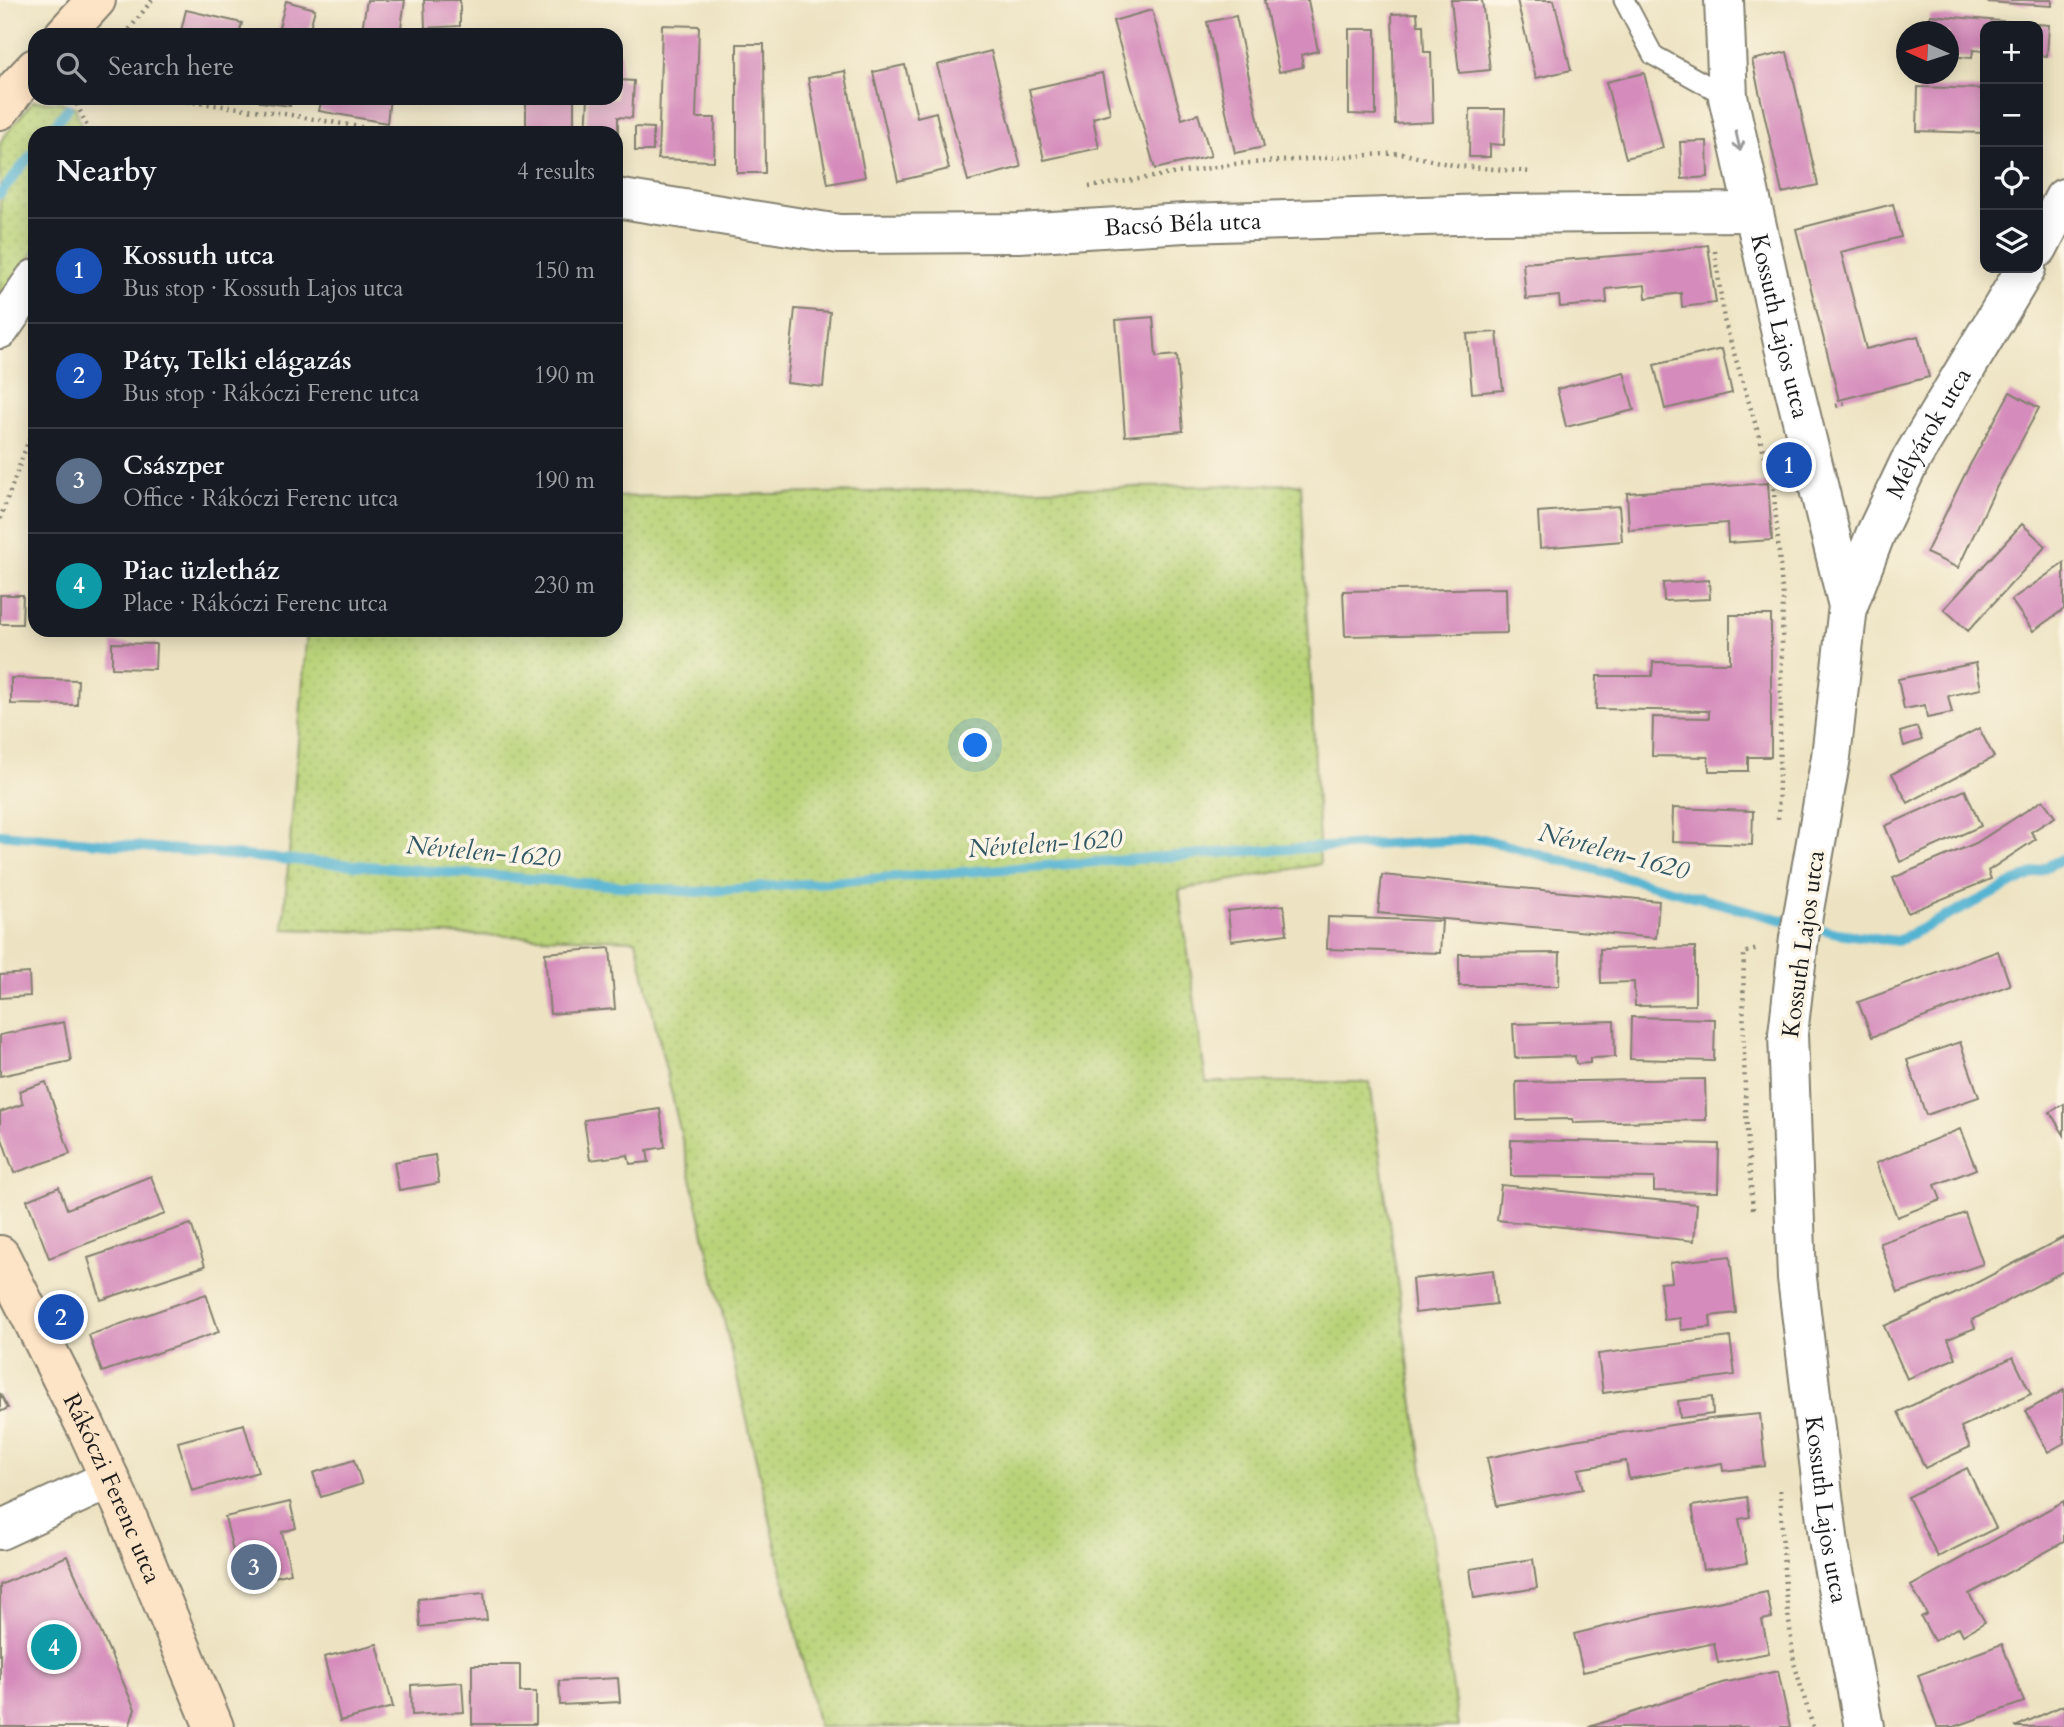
<!DOCTYPE html>
<meta charset="utf-8">
<style>
body{margin:0;font-family:Cardo,serif;background:#20242c;color:#f1f3f6}
.controls{position:absolute;right:21px;top:21px;display:grid;overflow:hidden;border-radius:14px;box-shadow:0 4px 18px #0003}
.controls button{width:63px;height:63px;display:grid;place-items:center;padding:0;border:0;border-bottom:2px solid #363941;background:#171b24;color:#f1f3f6;font:35px sans-serif}
.compass{position:absolute;left:1896px;top:21px;width:63px;height:63px;border-radius:50%;background:#171b24;box-shadow:0 4px 18px #0003;rotate:273deg}
.you{position:absolute;left:976px;top:746px;width:24px;height:24px;margin:-18px;border:5px solid #fff;border-radius:50%;background:#1a73e8;box-shadow:0 0 0 10px #1a73e833}
.badge{display:grid;place-items:center;width:46px;height:46px;border-radius:50%;background:#d1495b;color:#fff;font-size:23px;font-weight:700}
.pin{position:absolute;translate:-50% -50%;border:4px solid #fff;box-shadow:0 2px 7px #0006}
.list{margin:0;padding:0;list-style:none}
h2{display:flex;justify-content:space-between;align-items:center;height:91px;margin:0;padding:0 28px;font-size:30px}
h2 small{font-size:23px;font-weight:400;color:#9ea1a6}
.list li{display:grid;grid-template-columns:46px 1fr auto;gap:21px;align-items:center;box-sizing:border-box;height:105px;padding:0 28px;border-top:2px solid #363941}
.list b{display:block;font-size:26px;white-space:nowrap}
.list p{margin:0;font-size:23px;white-space:nowrap;color:#9ea1a6}
.list em{font-size:23px;font-style:normal;color:#9ea1a6}
.icon{flex:none;width:38px;height:38px;fill:none;stroke:currentColor;stroke-width:2;stroke-linecap:round;stroke-linejoin:round}
.map{position:relative;flex:none;width:2064px;height:1727px;overflow:hidden}
.search{position:absolute;background:#171b24;box-shadow:0 4px 18px #0003;left:28px;top:28px;width:595px;height:77px;display:flex;align-items:center;gap:18px;box-sizing:border-box;padding:0 24px;border-radius:21px;color:#9ea1a6;font-size:26px}
.panel{position:absolute;background:#171b24;box-shadow:0 4px 18px #0003;left:28px;top:126px;width:595px;height:511px;border-radius:21px}
.map>svg:first-child{display:block}
.grass{fill:url(#grass-dots);stroke:#6a784a;stroke-width:2}
.lines{fill:none;stroke-linecap:round;stroke-linejoin:round}
.stream{stroke:#54b4d2;stroke-width:10}
.building{fill:#d58cbc}
.lane-casing{stroke:#84806f;stroke-width:23}
.street-casing{stroke:#84806f;stroke-width:42}
.secondary-casing{stroke:#84806f;stroke-width:42}
.path{stroke:#84806f;stroke-width:4.5;stroke-dasharray:2 5;stroke-linecap:butt}
.lane{stroke:#fff;stroke-width:19}
.street{stroke:#fff;stroke-width:38}
.secondary{stroke:#fee4c6;stroke-width:38}
.oneway{stroke:#999}
.labels{text-anchor:middle;stroke-width:7;stroke-linejoin:round;paint-order:stroke}
.street-label{font-size:24px;fill:#1c1c1c;stroke:#fcf5e5}
.water-label{font-size:26px;font-style:italic;fill:#325965;stroke:#fcf5e5}
</style>
<div class="map">
<svg width="2064" height="1727" viewBox="0 0 2064 1727">
<defs>
<pattern id="grass-dots" width="8" height="8" patternUnits="userSpaceOnUse" patternTransform="scale(1.75)"><rect width="8" height="8" fill="#b9d379"/><path d="M2 2h.1M6 6h.1" fill="none" stroke="#9eb568" stroke-width="1.8" stroke-linecap="round"/></pattern>
</defs>
<rect width="100%" height="100%" fill="#fcf5e5"/>
<filter id="ink" filterUnits="userSpaceOnUse"><feTurbulence type="fractalNoise" baseFrequency=".0143" numOctaves="2"/><feDisplacementMap in="SourceGraphic" scale="14" xChannelSelector="R" yChannelSelector="G"/><feConvolveMatrix kernelMatrix="1 2 1 2 8 2 1 2 1" color-interpolation-filters="sRGB"/></filter>
<filter id="wash" filterUnits="userSpaceOnUse"><feTurbulence type="fractalNoise" baseFrequency=".00686" numOctaves="4" result="noise"/><feDisplacementMap in="SourceGraphic" scale="28" xChannelSelector="R" yChannelSelector="G"/><feGaussianBlur stdDeviation="1.57" result="paint"/><feColorMatrix in="noise" values="0 0 0 0 0 0 0 0 0 0 0 0 0 0 0 0 0 1.4 0 .05"/><feComposite in="paint" operator="in"/></filter>
<g filter="url(#wash)">
<rect width="100%" height="100%" fill="#ede3c2"/>
<path class="grass" d="M 33,101 L 60,102 L 75,107 L 84,133 L 35,133 L 35,249 L 0,308 L 0,142 Z
M 1301,484 L 1320,864 L 1179,890 L 1206,1082 L 1370,1082 L 1458,1727 L 818,1727 L 636,940 L 283,929 L 307,630 L 616,630 L 616,497 Z"/>
<g class="lines">
<path class="stream" d="M 48,133 L 68,108
M 0,194 L 35,150
M 0,834 L 266,858 L 696,892 L 1230,852 L 1483,839 L 1771,917 L 1837,933 L 1897,941 L 2064,858"/>
</g>
<g id="blocks">
<path class="building" d="M 367,0 L 405,0 L 400,35 L 361,35 Z
M 424,0 L 460,0 L 460,26 L 425,28 Z
M 1264,0 L 1308,0 L 1318,51 L 1301,55 L 1303,67 L 1279,72 Z
M 1451,0 L 1482,0 L 1490,70 L 1459,73 Z
M 1517,0 L 1554,0 L 1571,70 L 1536,78 Z
M 1987,0 L 2052,0 L 2052,6 L 1987,2 Z
M 286,1 L 315,9 L 308,35 L 277,35 Z
M 186,10 L 242,23 L 239,35 L 180,35 Z
M 1152,10 L 1182,119 L 1198,114 L 1211,156 L 1155,169 L 1113,21 Z
M 1417,13 L 1418,25 L 1423,25 L 1424,52 L 1431,52 L 1433,122 L 1395,124 L 1392,14 Z
M 1930,15 L 2049,25 L 2047,56 L 2038,55 L 2038,26 L 1985,26 L 1985,51 L 1973,50 L 1972,58 L 1949,56 L 1949,32 L 1928,32 Z
M 1236,16 L 1264,147 L 1235,153 L 1207,22 Z
M 662,25 L 699,26 L 696,118 L 715,118 L 714,161 L 658,159 Z
M 1349,29 L 1376,29 L 1376,115 L 1349,114 Z
M 737,44 L 764,44 L 765,173 L 737,173 Z
M 616,51 L 621,52 L 620,80 L 634,81 L 632,118 L 618,117 L 618,133 L 586,133 L 588,98 L 616,98 Z
M 991,51 L 1021,167 L 968,181 L 937,65 Z
M 1787,52 L 1818,185 L 1782,193 L 1752,60 Z
M 905,65 L 917,117 L 936,112 L 949,169 L 898,181 L 873,72 Z
M 845,71 L 865,177 L 828,184 L 808,78 Z
M 1102,73 L 1110,113 L 1093,118 L 1099,148 L 1044,160 L 1029,89 Z
M 1644,73 L 1663,148 L 1626,158 L 1606,82 Z
M 1918,87 L 1985,89 L 1985,133 L 1917,131 Z
M 261,98 L 292,98 L 290,106 L 260,102 Z
M 322,98 L 390,98 L 387,123 L 319,111 Z
M 526,98 L 574,98 L 574,133 L 526,133 Z
M 1470,109 L 1505,109 L 1504,145 L 1490,144 L 1490,157 L 1469,157 Z
M 635,127 L 653,128 L 653,151 L 635,151 Z
M 1707,141 L 1708,177 L 1682,179 L 1680,142 Z
M 1893,204 L 1901,237 L 1841,252 L 1866,349 L 1918,336 L 1929,377 L 1839,400 L 1796,229 Z
M 1708,245 L 1716,303 L 1682,307 L 1681,293 L 1646,298 L 1645,285 L 1606,289 L 1607,303 L 1560,307 L 1559,296 L 1526,299 L 1523,263 L 1640,254 Z
M 616,279 L 622,280 L 618,314 L 616,314 Z
M 795,309 L 830,312 L 823,387 L 787,383 Z
M 1153,317 L 1156,357 L 1177,355 L 1183,431 L 1125,436 L 1116,320 Z
M 1497,332 L 1503,390 L 1472,393 L 1467,334 Z
M 1722,349 L 1732,393 L 1665,409 L 1654,365 Z
M 1624,372 L 1634,410 L 1566,427 L 1557,389 Z
M 2010,392 L 2039,408 L 1995,490 L 1958,568 L 1926,553 L 1965,474 Z
M 1768,483 L 1772,540 L 1728,543 L 1727,523 L 1629,530 L 1627,493 Z
M 1619,506 L 1622,541 L 1540,548 L 1538,512 Z
M 2022,524 L 2046,546 L 1968,631 L 1944,609 Z
M 2064,563 L 2064,609 L 2033,631 L 2011,600 Z
M 1709,580 L 1710,599 L 1664,601 L 1663,583 Z
M 1506,588 L 1507,633 L 1345,636 L 1343,591 Z
M 0,595 L 23,595 L 22,624 L 0,624 Z
M 1730,615 L 1771,615 L 1771,757 L 1748,757 L 1748,771 L 1709,771 L 1708,757 L 1652,756 L 1653,717 L 1709,718 L 1709,711 L 1596,709 L 1597,676 L 1652,676 L 1653,662 L 1730,663 Z
M 112,643 L 156,644 L 155,669 L 112,668 Z
M 1976,663 L 1981,689 L 1948,696 L 1952,713 L 1927,718 L 1925,705 L 1904,709 L 1898,679 Z
M 11,678 L 78,680 L 77,705 L 11,704 Z
M 1917,727 L 1922,740 L 1904,746 L 1900,732 Z
M 1979,728 L 1994,757 L 1908,803 L 1892,774 Z
M 1965,790 L 1981,826 L 1900,862 L 1885,826 Z
M 2043,800 L 2055,817 L 2031,832 L 2036,839 L 1988,871 L 1991,879 L 1908,913 L 1893,878 L 1976,843 Z
M 1673,808 L 1753,811 L 1752,845 L 1672,842 Z
M 1382,875 L 1659,901 L 1656,938 L 1378,913 Z
M 1284,905 L 1287,934 L 1231,941 L 1228,911 Z
M 1328,917 L 1442,921 L 1440,953 L 1327,949 Z
M 1695,947 L 1695,1005 L 1635,1006 L 1634,982 L 1601,983 L 1600,949 Z
M 610,948 L 615,1009 L 550,1014 L 545,953 Z
M 1998,951 L 2010,985 L 1872,1037 L 1858,1002 Z
M 1560,953 L 1559,986 L 1459,986 L 1459,954 Z
M 29,973 L 30,996 L 0,998 L 0,975 Z
M 1631,1017 L 1715,1019 L 1714,1061 L 1630,1059 Z
M 1614,1021 L 1615,1057 L 1590,1058 L 1590,1063 L 1576,1064 L 1575,1056 L 1515,1058 L 1513,1024 Z
M 64,1022 L 71,1061 L 0,1076 L 0,1035 Z
M 1960,1042 L 1979,1097 L 1926,1115 L 1907,1060 Z
M 1705,1079 L 1706,1120 L 1573,1123 L 1572,1119 L 1517,1120 L 1516,1082 Z
M 46,1082 L 70,1154 L 14,1173 L 0,1133 L 0,1112 L 23,1104 L 19,1091 Z
M 2064,1104 L 2064,1135 L 2050,1112 Z
M 660,1109 L 665,1147 L 647,1150 L 649,1162 L 630,1164 L 628,1155 L 590,1160 L 584,1120 Z
M 1960,1129 L 1976,1169 L 1935,1185 L 1941,1200 L 1897,1217 L 1876,1163 Z
M 1511,1140 L 1719,1144 L 1718,1192 L 1654,1191 L 1654,1178 L 1511,1176 Z
M 435,1155 L 439,1183 L 399,1190 L 394,1162 Z
M 151,1176 L 165,1214 L 49,1258 L 27,1200 L 59,1187 L 67,1209 Z
M 1501,1185 L 1697,1204 L 1694,1241 L 1497,1220 Z
M 1965,1213 L 1983,1264 L 1898,1293 L 1880,1243 Z
M 191,1224 L 205,1266 L 101,1300 L 88,1258 Z
M 2064,1237 L 2064,1271 L 1972,1320 L 1975,1328 L 1948,1339 L 1956,1358 L 1907,1379 L 1884,1326 L 1959,1292 Z
M 1730,1256 L 1736,1313 L 1710,1316 L 1711,1327 L 1681,1330 L 1680,1318 L 1664,1320 L 1660,1283 L 1672,1282 L 1670,1263 Z
M 1493,1270 L 1496,1304 L 1415,1313 L 1412,1279 Z
M 206,1294 L 219,1332 L 102,1372 L 89,1335 Z
M 1730,1337 L 1735,1375 L 1603,1393 L 1598,1354 Z
M 2013,1357 L 2031,1394 L 1961,1427 L 1970,1447 L 1925,1468 L 1898,1412 Z
M 2064,1390 L 2064,1443 L 2048,1452 L 2026,1411 Z
M 0,1393 L 8,1408 L 0,1412 Z
M 1712,1397 L 1713,1414 L 1680,1418 L 1678,1401 Z
M 1760,1414 L 1765,1466 L 1723,1471 L 1722,1463 L 1629,1479 L 1626,1461 L 1578,1469 L 1583,1489 L 1497,1506 L 1487,1458 L 1574,1440 L 1717,1418 Z
M 244,1424 L 258,1472 L 192,1491 L 178,1442 Z
M 354,1460 L 362,1484 L 321,1497 L 313,1473 Z
M 1967,1468 L 1996,1528 L 1938,1557 L 1908,1497 Z
M 1747,1497 L 1750,1517 L 1739,1519 L 1747,1563 L 1703,1570 L 1692,1506 Z
M 2064,1501 L 2064,1542 L 1969,1594 L 1985,1622 L 1963,1635 L 1959,1627 L 1934,1641 L 1921,1617 L 1927,1614 L 1911,1586 Z
M 290,1502 L 296,1528 L 282,1532 L 291,1573 L 241,1585 L 225,1517 Z
M 67,1556 L 135,1709 L 129,1727 L 0,1727 L 0,1585 Z
M 1533,1559 L 1537,1588 L 1474,1598 L 1470,1569 Z
M 1767,1592 L 1772,1618 L 1762,1620 L 1769,1653 L 1718,1663 L 1714,1643 L 1583,1672 L 1574,1634 L 1648,1616 Z
M 484,1593 L 487,1620 L 420,1627 L 418,1599 Z
M 377,1644 L 393,1707 L 340,1721 L 324,1657 Z
M 2002,1644 L 2024,1702 L 1954,1727 L 1937,1727 L 1918,1675 Z
M 472,1665 L 520,1665 L 520,1692 L 536,1692 L 536,1724 L 472,1724 Z
M 1778,1671 L 1790,1727 L 1589,1727 L 1722,1683 Z
M 618,1678 L 620,1702 L 560,1705 L 559,1681 Z
M 462,1682 L 464,1712 L 412,1715 L 411,1685 Z
M 2064,1705 L 2064,1727 L 2015,1727 Z"/>
</g>
</g>
<g filter="url(#ink)">
<use href="#blocks" fill-opacity="0" stroke="#84806f" stroke-width="2"/>
<g class="lines">
<defs>
<path id="lane" d="M 1624,0 L 1653,55 L 1728,97"/>
<g id="street">
<path id="s1" d="M 1724,0 L 1728,97 L 1784,347 L 1848,606 L 1831,757 L 1799,938 L 1788,1034 L 1797,1278 L 1829,1545 L 1864,1727"/>
<path id="s2" d="M 616,198 L 839,234 L 1019,233 L 1185,223 L 1490,214 L 1753,212"/>
<path d="M 2038,248 L 2064,198"/>
<path d="M 0,329 L 35,279"/>
<path id="s3" d="M 1848,606 L 1875,535 L 1909,463 L 2026,268"/>
<path d="M 0,1530 L 110,1479"/>
</g>
<g id="secondary">
<path d="M 64,35 L 96,0"/>
<path d="M 0,110 L 18,86 L 35,68"/>
<path id="s4" d="M 0,1255 L 86,1427 L 126,1514 L 214,1727"/>
</g>
</defs>
<use href="#lane" class="lane-casing"/>
<use href="#street" class="street-casing"/>
<use href="#secondary" class="secondary-casing"/>
<path class="path" d="M 125,35 L 152,0
M 74,98 L 90,133
M 159,98 L 279,113 L 395,133
M 1089,187 L 1235,164 L 1400,153 L 1457,166 L 1531,172
M 1715,251 L 1724,320 L 1773,482 L 1783,601 L 1778,822
M 1836,406 L 1848,402
M 0,519 L 35,423
M 1753,1209 C 1745,1124 1742,1039 1744,953 L 1758,949
M 1780,1490 L 1785,1588 L 1794,1663 L 1813,1727"/>
<use href="#lane" class="lane"/>
<use href="#street" class="street"/>
<use href="#secondary" class="secondary"/>
</g>
<defs><path id="oneway-shaft" d="M-6 0H5M1.5-3L5.5 0L1.5 3" fill="none" stroke-width="1.6" stroke-linecap="round" stroke-linejoin="round" transform="scale(1.75)"/></defs>
<use class="oneway" href="#oneway-shaft" transform="translate(1738 141) rotate(77)"/>
</g>
<g class="labels">
<g class="street-label">
<text dy="8" stroke="none"><textPath href="#s2" startOffset="570">Bacsó Béla utca</textPath></text>
<text dy="8" stroke="none"><textPath href="#s1" startOffset="332">Kossuth Lajos utca</textPath></text>
<text dy="8" stroke="none"><textPath href="#s3" startOffset="191">Mélyárok utca</textPath></text>
<text transform="translate(1803 944) rotate(-82)" y="8">Kossuth Lajos utca</text>
<text dy="8" stroke="none"><textPath href="#s4" startOffset="259">Rákóczi Ferenc utca</textPath></text>
<text dy="8" stroke="none"><textPath href="#s1" startOffset="1530">Kossuth Lajos utca</textPath></text>
</g>
<g class="water-label">
<text transform="translate(1045 843) rotate(-4)" y="9">Névtelen-1620</text>
<text transform="translate(483 851) rotate(5)" y="9">Névtelen-1620</text>
<text transform="translate(1614 851) rotate(15)" y="9">Névtelen-1620</text>
</g>
</g>
</svg>
<div class="controls">
<button>+</button>
<button>−</button>
<button><svg class="icon" aria-label="locate" viewBox="0 0 24 24"><circle cx="12" cy="12" r="6"/><path d="M12 2v4M12 18v4M2 12h4M18 12h4"/></svg></button>
<button><svg class="icon" aria-label="layers" viewBox="0 0 24 24"><path d="M12 4l9 5-9 5-9-5zM3 14l9 5 9-5"/></svg></button>
</div>
<svg class="compass" viewBox="-18 -18 36 36"><path d="M0-13l5 13h-10z" fill="#e53935"/><path d="M0 13l5-13h-10z" fill="#9ea1a6"/></svg>
<div class="you"></div>
<div class="pin badge" style="left:1789px;top:465px;background:#1a4fb4">1</div>
<div class="pin badge" style="left:61px;top:1317px;background:#1a4fb4">2</div>
<div class="pin badge" style="left:254px;top:1567px;background:#5c6f8a">3</div>
<div class="pin badge" style="left:54px;top:1647px;background:#0f9aa8">4</div>
<div class="search"><svg class="icon" aria-label="search" viewBox="0 0 24 24"><circle cx="10" cy="10" r="6"/><path d="M15 15l6 6"/></svg>Search here</div>
<section class="panel">
<h2>Nearby<small>4 results</small></h2>
<ul class="list">
<li><span class="badge" style="background:#1a4fb4">1</span><div><b>Kossuth utca</b><p>Bus stop · Kossuth Lajos utca</p></div><em>150 m</em></li>
<li><span class="badge" style="background:#1a4fb4">2</span><div><b>Páty, Telki elágazás</b><p>Bus stop · Rákóczi Ferenc utca</p></div><em>190 m</em></li>
<li><span class="badge" style="background:#5c6f8a">3</span><div><b>Császper</b><p>Office · Rákóczi Ferenc utca</p></div><em>190 m</em></li>
<li><span class="badge" style="background:#0f9aa8">4</span><div><b>Piac üzletház</b><p>Place · Rákóczi Ferenc utca</p></div><em>230 m</em></li>
</ul>
</section>
</div>
